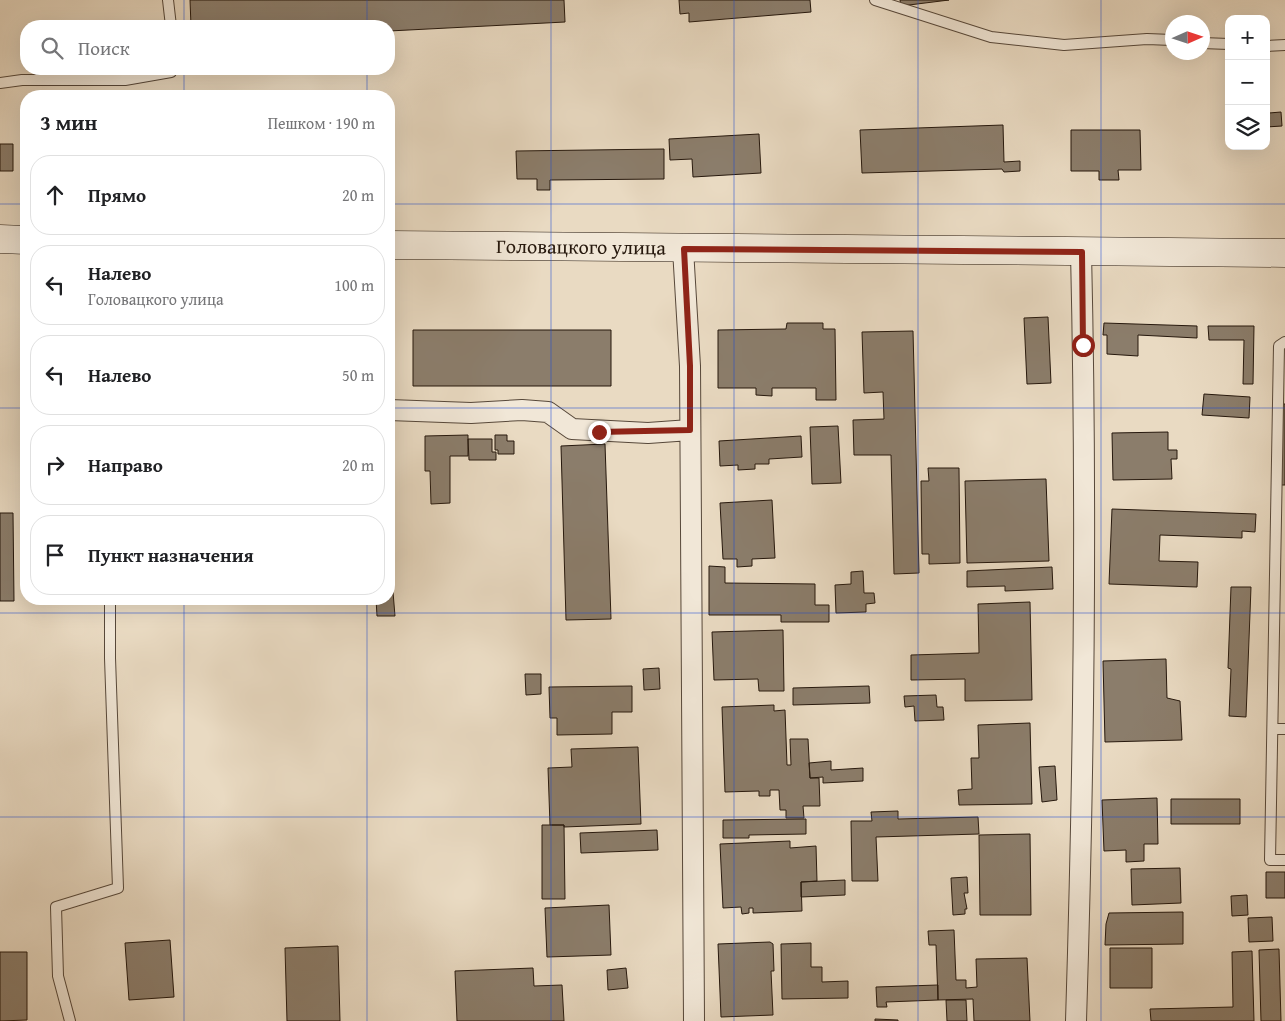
<!DOCTYPE html>
<html lang="ru">
<meta charset="utf-8">
<style>
body{margin:0;font-family:"Gentium Book Plus",serif;background:#f6f6f6;color:#202124}
.controls{position:absolute;right:15px;top:15px;display:grid;overflow:hidden;border-radius:10px;box-shadow:0 5px 20px #0002}
.controls button{width:45px;height:45px;display:grid;place-items:center;padding:0;border:0;border-bottom:1px solid #e0e0e0;background:#fff;color:#202124;font:25px sans-serif}
.compass{position:absolute;left:1165px;top:15px;width:45px;height:45px;border-radius:50%;background:#fff;box-shadow:0 5px 20px #0002;rotate:87deg}
.stop{position:absolute;width:15px;height:15px;margin:-11px;border:4px solid #8f2418;border-radius:50%;background:#fff}
.stop.end{background:#8f2418;border-color:#fff;box-shadow:0 1px 5px #0008}
.list{margin:0;padding:0;list-style:none}
h2{display:flex;justify-content:space-between;align-items:center;height:65px;margin:0;padding:0 20px;font-size:21px}
h2 small{font-size:16px;font-weight:400;color:#757577}
.list li{display:grid;grid-template-columns:32px 1fr auto;gap:15px;align-items:center;box-sizing:border-box;height:80px;margin:0 10px 10px;padding:0 10px;border:1px solid #e0e0e0;border-radius:20px}
.list b{display:block;font-size:19px;white-space:nowrap}
.list p{margin:0;font-size:16px;white-space:nowrap;color:#757577}
.list em{font-size:16px;font-style:normal;color:#757577}
.icon{flex:none;width:28px;height:28px;fill:none;stroke:currentColor;stroke-width:2;stroke-linecap:round;stroke-linejoin:round}
.map{position:relative;flex:none;width:1285px;height:1021px;overflow:hidden}
.search{position:absolute;background:#fff;box-shadow:0 5px 20px #0002;left:20px;top:20px;width:375px;height:55px;display:flex;align-items:center;gap:12px;box-sizing:border-box;padding:0 18px;border-radius:20px;color:#757577;font-size:19px}
.panel{position:absolute;background:#fff;box-shadow:0 5px 20px #0002;left:20px;top:90px;width:375px;height:515px;border-radius:20px}
.map>svg:first-child{display:block}
.building{fill:#8b7d6b;stroke:#26180d}
.lines{fill:none;stroke-linecap:round;stroke-linejoin:round}
.lane-casing{stroke:#57483a;stroke-width:12}
.street-casing{stroke:#57483a;stroke-width:22}
.secondary-casing{stroke:#26180d;stroke-width:29}
.lane{stroke:#f1e7d7;stroke-width:10}
.street{stroke:#f1e7d7;stroke-width:20}
.secondary{stroke:#f1e7d7;stroke-width:28}
.route{stroke:#8f2418;stroke-width:6}
.grid{fill:none;stroke:#1d4ed8;stroke-width:1;stroke-opacity:0.55}
.labels{text-anchor:middle;stroke-width:5;stroke-linejoin:round;paint-order:stroke}
.street-label{font-size:20px;fill:#26180d;stroke:#f1e7d7}
</style>
<div class="map">
<svg width="1285" height="1021" viewBox="0 0 1285 1021">
<rect width="100%" height="100%" fill="#e9dac2"/>
<filter id="stains"><feTurbulence type="fractalNoise" baseFrequency=".004" numOctaves="4"/><feColorMatrix values="0 0 0 0 .2 0 0 0 0 .09 0 0 0 0 .02 0 0 0 .5 -.17"/></filter>
<radialGradient id="worn" r=".72"><stop offset=".6" stop-color="#630" stop-opacity="0"/><stop offset="1" stop-color="#630" stop-opacity=".3"/></radialGradient>
<path class="building" d="M 190,0 L 564,0 L 565,22 L 389,31 L 389,26 L 191,26 Z
M 679,0 L 810,0 L 811,12 L 689,22 L 689,13 L 680,14 Z
M 900,0 L 949,0 L 901,6 Z
M 1266,100 L 1268,100 L 1269,113 L 1281,112 L 1282,126 L 1266,127 Z
M 1003,125 L 1004,162 L 1020,161 L 1020,171 L 1004,172 L 1002,169 L 862,173 L 860,130 Z
M 1071,130 L 1140,130 L 1141,170 L 1118,170 L 1119,180 L 1099,180 L 1099,171 L 1071,171 Z
M 759,134 L 761,173 L 693,177 L 692,159 L 670,160 L 669,139 Z
M 0,144 L 13,144 L 13,171 L 0,171 Z
M 664,149 L 664,179 L 550,180 L 550,190 L 537,190 L 537,179 L 517,179 L 516,151 Z
M 1048,317 L 1051,383 L 1027,384 L 1024,318 Z
M 787,323 L 823,323 L 823,329 L 835,329 L 836,400 L 816,400 L 816,388 L 772,388 L 772,396 L 756,395 L 756,388 L 718,388 L 718,330 L 786,329 Z
M 1104,323 L 1197,326 L 1197,338 L 1138,335 L 1138,356 L 1107,354 L 1107,335 L 1103,335 Z
M 1208,326 L 1254,326 L 1253,384 L 1243,384 L 1244,340 L 1209,340 Z
M 413,330 L 611,330 L 611,386 L 413,386 Z
M 913,331 L 919,573 L 894,574 L 891,455 L 854,455 L 853,420 L 884,419 L 883,392 L 864,393 L 862,332 Z
M 1204,394 L 1250,397 L 1249,418 L 1202,415 Z
M 1281,404 L 1285,404 L 1285,485 L 1281,485 Z
M 838,426 L 841,483 L 812,484 L 810,427 Z
M 1168,432 L 1168,450 L 1177,450 L 1177,459 L 1171,459 L 1172,479 L 1113,480 L 1112,433 Z
M 468,435 L 468,456 L 450,456 L 450,503 L 431,504 L 430,471 L 425,471 L 425,436 Z
M 495,435 L 507,435 L 507,441 L 514,441 L 514,454 L 498,454 L 498,450 L 495,450 Z
M 801,436 L 802,457 L 769,459 L 769,464 L 755,464 L 755,469 L 738,470 L 738,465 L 720,466 L 719,441 Z
M 468,439 L 492,439 L 492,452 L 496,452 L 496,460 L 469,460 Z
M 605,444 L 611,619 L 566,620 L 561,446 Z
M 928,468 L 959,468 L 960,563 L 929,564 L 929,554 L 922,554 L 921,481 L 929,481 Z
M 1046,479 L 1049,561 L 967,563 L 965,481 Z
M 772,500 L 775,558 L 752,559 L 752,566 L 737,567 L 737,559 L 723,559 L 720,503 Z
M 1112,509 L 1256,514 L 1255,532 L 1242,531 L 1242,538 L 1160,535 L 1159,561 L 1198,562 L 1197,587 L 1109,584 Z
M 0,513 L 13,513 L 14,601 L 0,601 Z
M 709,566 L 725,567 L 725,583 L 815,584 L 815,605 L 829,605 L 829,622 L 781,622 L 781,615 L 709,615 Z
M 1052,567 L 1053,589 L 1005,591 L 1005,586 L 967,587 L 967,571 Z
M 863,571 L 864,593 L 874,593 L 875,603 L 866,604 L 866,612 L 836,613 L 835,585 L 851,584 L 851,572 Z
M 1231,587 L 1251,587 L 1246,717 L 1229,716 L 1231,669 L 1228,668 Z
M 393,592 L 395,616 L 377,616 L 376,599 L 389,599 L 389,593 Z
M 1030,602 L 1032,700 L 965,701 L 965,679 L 911,680 L 911,655 L 979,653 L 978,604 Z
M 783,630 L 784,691 L 759,691 L 758,679 L 714,680 L 712,632 Z
M 1166,659 L 1167,698 L 1180,701 L 1182,740 L 1105,742 L 1103,661 Z
M 659,668 L 660,689 L 644,690 L 643,669 Z
M 525,674 L 541,674 L 541,694 L 526,695 Z
M 632,686 L 632,712 L 612,712 L 612,734 L 557,735 L 557,718 L 550,718 L 549,687 Z
M 869,686 L 870,703 L 793,705 L 793,688 Z
M 936,695 L 937,707 L 943,707 L 944,720 L 915,721 L 914,706 L 905,707 L 904,696 Z
M 774,705 L 774,711 L 785,710 L 787,765 L 791,765 L 790,739 L 808,739 L 810,778 L 819,778 L 820,806 L 803,806 L 804,818 L 786,818 L 786,810 L 780,810 L 779,790 L 770,790 L 770,796 L 759,796 L 759,791 L 725,792 L 722,707 Z
M 1030,723 L 1032,804 L 959,805 L 958,790 L 972,789 L 971,758 L 979,758 L 978,725 Z
M 638,747 L 641,824 L 564,827 L 564,825 L 550,825 L 548,768 L 572,767 L 571,749 Z
M 831,761 L 831,770 L 863,768 L 863,781 L 823,783 L 823,777 L 810,778 L 809,763 Z
M 1055,766 L 1057,800 L 1042,802 L 1039,767 Z
M 1157,798 L 1158,844 L 1144,844 L 1144,861 L 1126,862 L 1126,850 L 1104,851 L 1102,800 Z
M 1171,799 L 1240,799 L 1240,824 L 1171,824 Z
M 898,811 L 898,819 L 978,817 L 979,834 L 876,837 L 878,881 L 852,881 L 851,821 L 872,821 L 871,812 Z
M 806,819 L 806,834 L 749,835 L 749,838 L 723,838 L 723,820 Z
M 542,825 L 564,825 L 565,899 L 542,899 Z
M 657,830 L 658,850 L 581,853 L 580,833 Z
M 1030,834 L 1031,915 L 980,915 L 979,835 Z
M 790,841 L 790,848 L 816,846 L 817,881 L 801,882 L 802,911 L 753,913 L 753,908 L 749,908 L 749,913 L 742,914 L 741,907 L 723,908 L 720,844 Z
M 1180,868 L 1181,903 L 1132,905 L 1131,869 Z
M 1266,872 L 1285,872 L 1285,898 L 1266,898 Z
M 967,877 L 968,893 L 964,893 L 967,909 L 965,909 L 965,914 L 953,915 L 951,878 Z
M 845,880 L 845,895 L 801,897 L 801,882 Z
M 1247,895 L 1248,915 L 1232,916 L 1231,896 Z
M 609,905 L 611,955 L 547,957 L 545,908 Z
M 1183,912 L 1183,944 L 1105,945 L 1106,924 L 1109,913 Z
M 1272,917 L 1273,941 L 1249,942 L 1248,918 Z
M 954,930 L 956,980 L 966,980 L 966,988 L 977,987 L 976,959 L 1027,958 L 1030,1021 L 974,1021 L 973,999 L 938,1000 L 936,945 L 929,945 L 928,931 Z
M 170,940 L 174,997 L 129,1000 L 125,943 Z
M 770,942 L 773,944 L 774,971 L 771,971 L 773,1015 L 721,1017 L 718,944 Z
M 811,943 L 811,967 L 822,967 L 822,982 L 848,981 L 848,998 L 782,999 L 781,944 Z
M 338,946 L 340,1021 L 287,1021 L 285,948 Z
M 1110,948 L 1152,948 L 1152,988 L 1110,988 Z
M 1279,949 L 1281,1021 L 1261,1021 L 1259,950 Z
M 1252,951 L 1254,1021 L 1151,1021 L 1150,1009 L 1233,1007 L 1232,952 Z
M 0,952 L 27,952 L 27,1020 L 0,1021 Z
M 533,968 L 534,986 L 562,985 L 564,1021 L 457,1021 L 455,971 Z
M 626,968 L 628,988 L 608,990 L 607,970 Z
M 938,985 L 938,1000 L 886,1002 L 887,1007 L 877,1007 L 876,987 Z
M 946,1000 L 966,1000 L 967,1021 L 947,1021 Z
M 875,1019 L 898,1020 L 898,1021 L 875,1021 Z"/>
<g class="lines">
<defs>
<path id="lane" d="M 168,0 L 171,26
M 875,0 L 991,37 L 1064,45 L 1147,39 L 1172,40
M 1202,43 L 1229,44
M 1266,46 L 1285,45
M 0,83 L 22,80 L 125,80 L 171,72 L 171,69
M 1285,342 L 1279,346 L 1270,860 L 1285,860
M 1273,729 L 1285,729
M 70,1021 L 58,976 L 56,907 L 118,888 L 110,658 L 110,599"/>
<path id="street" d="M 683,249 L 690,366 L 694,1021
M 389,410 L 471,413 L 522,410 L 548,412 L 572,429 L 648,433 L 690,430
M 1076,1021 C 1084,765 1087,509 1081,252"/>
<g id="secondary">
<path d="M 0,239 L 26,240"/>
<path id="s1" d="M 389,245 L 1285,253"/>
</g>
</defs>
<use href="#lane" class="lane-casing"/>
<use href="#street" class="street-casing"/>
<use href="#secondary" class="secondary-casing"/>
<use href="#lane" class="lane"/>
<use href="#street" class="street"/>
<use href="#secondary" class="secondary"/>
</g>
<g class="lines">
<path class="route" d="M 599,432 L 690,430 L 690,366 L 684,249 L 1082,252 L 1083,345"/>
</g>
<path class="grid" d="M 184,0 L 184,26M 367,0 L 367,26M 551,0 L 551,1021M 734,0 L 734,1021M 918,0 L 918,1021M 1101,0 L 1101,1021M 184,69 L 184,96M 367,69 L 367,96M 0,204 L 26,204M 389,204 L 1285,204M 0,408 L 26,408M 389,408 L 1285,408M 184,599 L 184,1021M 367,599 L 367,1021M 0,613 L 1285,613M 0,817 L 1285,817"/>
<g class="labels">
<g class="street-label">
<text dy="7" stroke="none"><textPath href="#s1" startOffset="192">Головацкого улица</textPath></text>
</g>
</g>
<rect width="100%" height="100%" filter="url(#stains)"/>
<rect width="100%" height="100%" fill="url(#worn)"/>
</svg>
<div class="controls">
<button>+</button>
<button>−</button>
<button><svg class="icon" aria-label="layers" viewBox="0 0 24 24"><path d="M12 4l9 5-9 5-9-5zM3 14l9 5 9-5"/></svg></button>
</div>
<svg class="compass" viewBox="-18 -18 36 36"><path d="M0-13l5 13h-10z" fill="#e53935"/><path d="M0 13l5-13h-10z" fill="#757577"/></svg>
<div class="stop" style="left:1083px;top:345px"></div>
<div class="stop end" style="left:599px;top:432px"></div>
<div class="search"><svg class="icon" aria-label="search" viewBox="0 0 24 24"><circle cx="10" cy="10" r="6"/><path d="M15 15l6 6"/></svg>Поиск</div>
<section class="panel">
<h2>3 мин<small>Пешком · 190 m</small></h2>
<ul class="list">
<li><svg class="icon" aria-label="ahead" viewBox="0 0 24 24"><path d="M12 20V5M6 11l6-6 6 6"/></svg><div><b>Прямо</b></div><em>20 m</em></li>
<li><svg class="icon" aria-label="left" viewBox="0 0 24 24"><path d="M17 20v-9H6M10 6l-5 5 5 5"/></svg><div><b>Налево</b><p>Головацкого улица</p></div><em>100 m</em></li>
<li><svg class="icon" aria-label="left" viewBox="0 0 24 24"><path d="M17 20v-9H6M10 6l-5 5 5 5"/></svg><div><b>Налево</b></div><em>50 m</em></li>
<li><svg class="icon" aria-label="right" viewBox="0 0 24 24"><path d="M7 20v-9h11M14 6l5 5-5 5"/></svg><div><b>Направо</b></div><em>20 m</em></li>
<li><svg class="icon" aria-label="arrive" viewBox="0 0 24 24"><path d="M6 21V4h12l-3 4 3 4H6"/></svg><div><b>Пункт назначения</b></div></li>
</ul>
</section>
</div>
